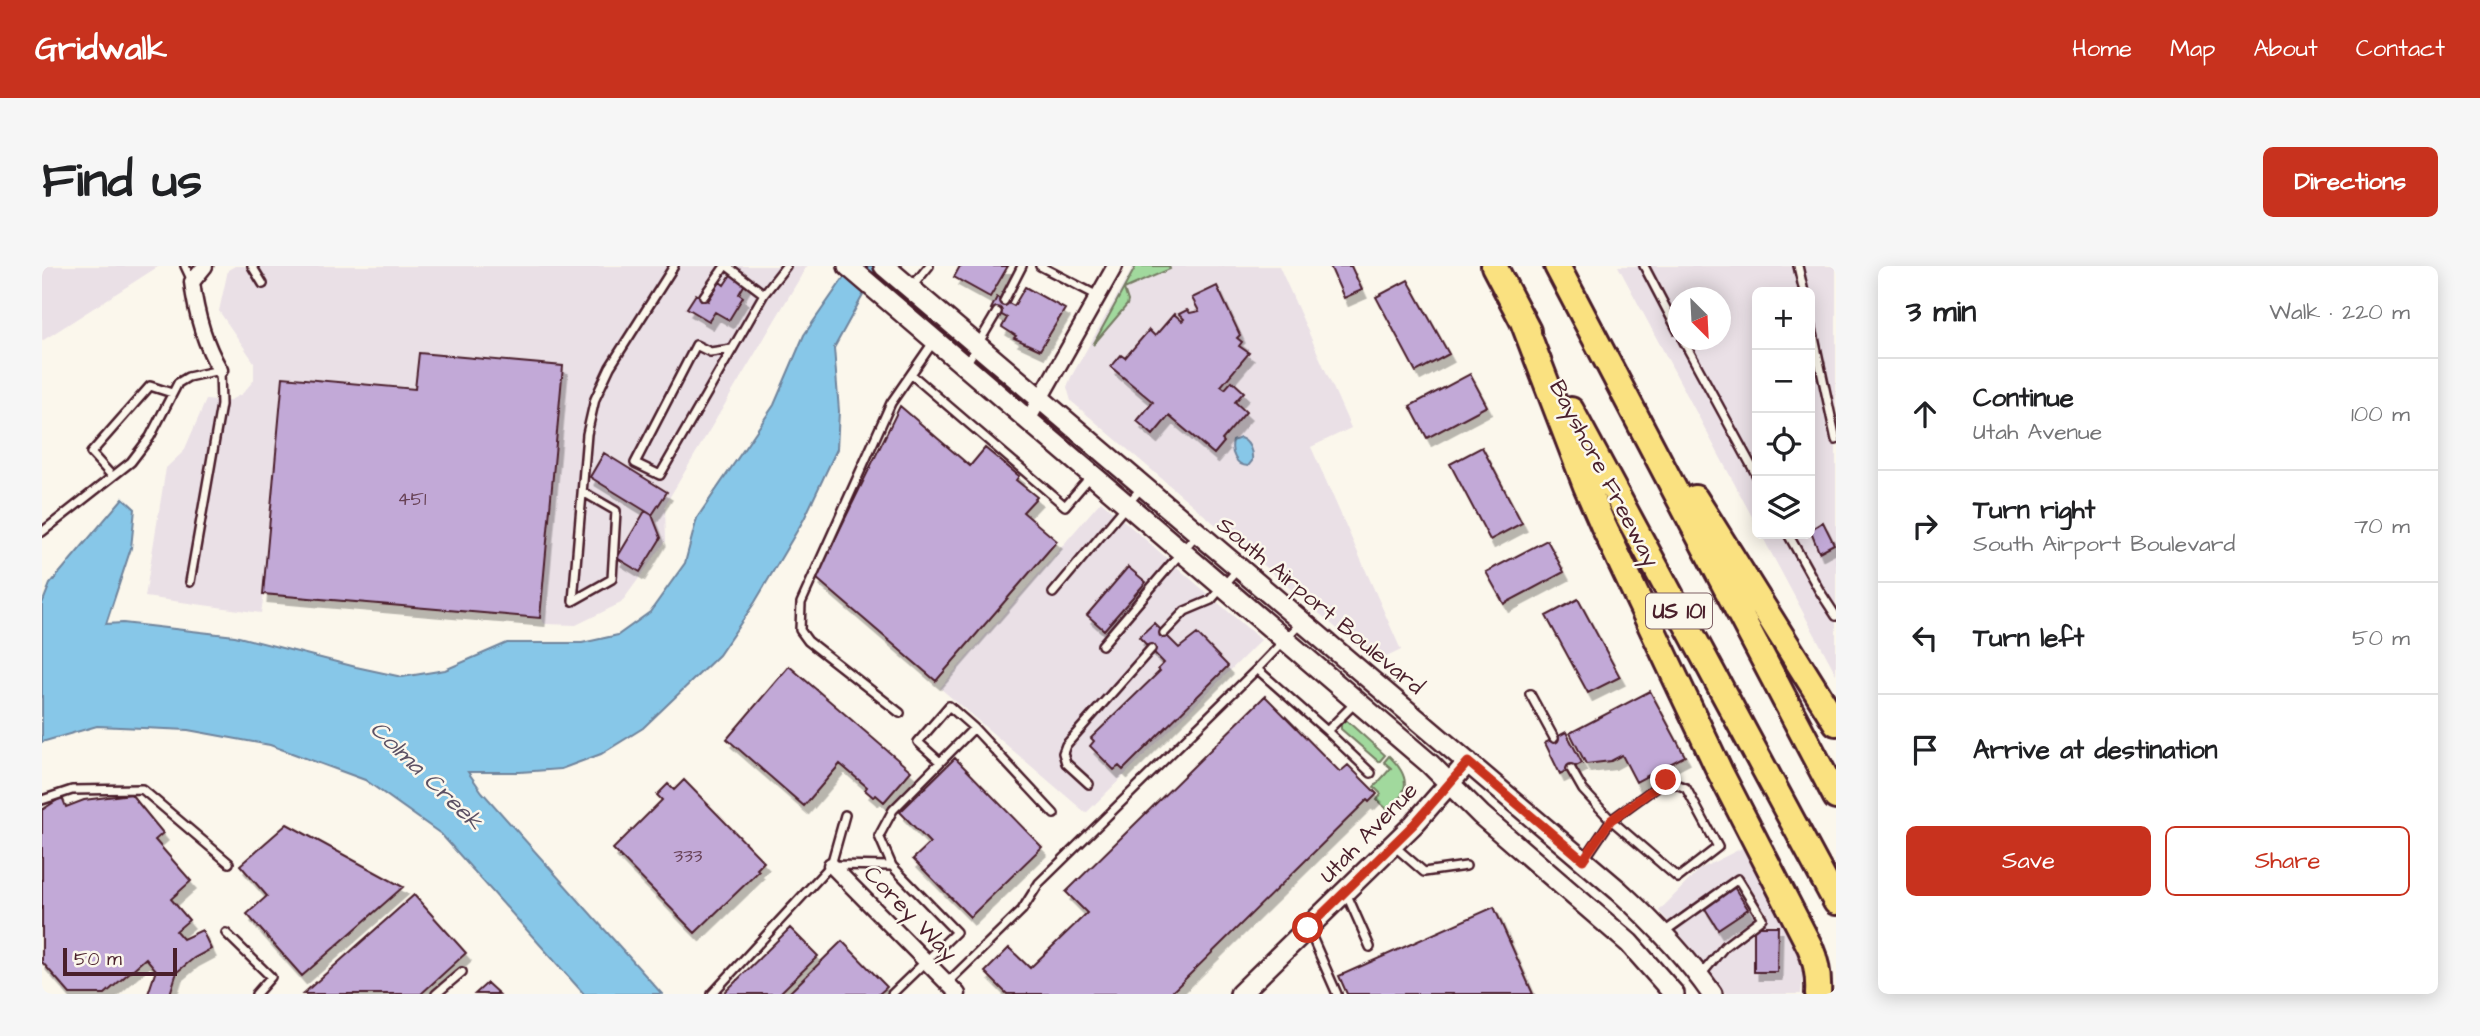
<!DOCTYPE html>
<meta charset="utf-8">
<style>
body{margin:0;font-family:"Architects Daughter",sans-serif;background:#f6f6f6;color:#202124}
.controls{position:absolute;right:21px;top:21px;display:grid;overflow:hidden;border-radius:10px;box-shadow:0 4px 18px #0003}
.controls button{width:63px;height:63px;display:grid;place-items:center;padding:0;border:0;border-bottom:2px solid #e0e0e0;background:#fff;color:#202124;font:35px sans-serif}
.compass{position:absolute;left:1626px;top:21px;width:63px;height:63px;border-radius:50%;background:#fff;box-shadow:0 4px 18px #0003;rotate:156deg}
.scale{position:absolute;left:21px;bottom:18px;width:114px;box-sizing:border-box;padding-left:7px;border:4px solid #4a1f2b;border-top:0;font-size:19px;line-height:24px;white-space:nowrap;color:#4a1f2b;-webkit-text-stroke:5px #fbf7ec;paint-order:stroke}
.stop{position:absolute;width:21px;height:21px;margin:-16px;border:5px solid #c8321e;border-radius:50%;background:#fff}
.stop.end{background:#c8321e;border-color:#fff;box-shadow:0 2px 7px #0008}
.list{margin:0;padding:0;list-style:none}
h2{display:flex;justify-content:space-between;align-items:center;height:91px;margin:0;padding:0 28px;font-size:30px}
h2 small{font-size:23px;font-weight:400;color:#757577}
.list li{display:grid;grid-template-columns:46px 1fr auto;gap:21px;align-items:center;box-sizing:border-box;height:112px;padding:0 28px;border-top:2px solid #e0e0e0}
.list b{display:block;font-size:26px;white-space:nowrap}
.list p{margin:0;font-size:23px;white-space:nowrap;color:#757577}
.list em{font-size:23px;font-style:normal;color:#757577}
.actions{display:flex;gap:14px;padding:21px 28px}
.actions a{flex:1;padding:16px 0;border:2px solid #c8321e;border-radius:10px;text-align:center;font-size:24px;color:#c8321e}
.actions .main{background:#c8321e;color:#fff}
.icon{flex:none;width:38px;height:38px;fill:none;stroke:currentColor;stroke-width:2;stroke-linecap:round;stroke-linejoin:round}
.map{position:relative;flex:none;width:1794px;height:728px;overflow:hidden;border-radius:10px}
header{display:flex;align-items:center;gap:42px;box-sizing:border-box;height:98px;padding:0 35px;background:#c8321e;color:#fff}
header strong{font-size:33px}
nav{display:flex;gap:38px;margin-inline-start:auto;font-size:24px}
.intro{display:flex;align-items:center;justify-content:space-between;box-sizing:border-box;height:168px;padding:0 42px}
h1{margin:0;font-size:49px}
.button{padding:18px 32px;border-radius:10px;background:#c8321e;color:#fff;font-size:24px;font-weight:700}
main{display:flex;gap:42px;padding:0 42px}
aside{flex:1;background:#fff;border-radius:10px;box-shadow:0 4px 18px #0003}
.map>svg:first-child{display:block}
.built{fill:#eae0e6;fill-rule:evenodd}
.green{fill:#a1d99d;stroke:#767c64;stroke-width:2}
.water{fill:#87c7e8;stroke:#6f849c;stroke-width:2}
.building{fill:#c2a9d7;stroke:#4a1f2b;stroke-width:2;filter:url(#shadow)}
.lines{fill:none;stroke-linecap:round;stroke-linejoin:round}
.lane-casing{stroke:#4a1f2b;stroke-width:12}
.street-casing{stroke:#4a1f2b;stroke-width:19}
.secondary-casing{stroke:#4a1f2b;stroke-width:24}
.highway-casing{stroke:#4a1f2b;stroke-width:30}
.lane{stroke:#fbf7ec;stroke-width:7}
.street{stroke:#fbf7ec;stroke-width:14}
.secondary{stroke:#fbf7ec;stroke-width:19}
.highway{stroke:#fae180;stroke-width:24}
.route{stroke:#c8321e;stroke-width:9}
.labels{text-anchor:middle;stroke-width:5;stroke-linejoin:round;paint-order:stroke}
.number-label{font-size:19px;fill:#684256}
.shield{fill:#fbf7ec;stroke:#7f6065;stroke-width:2}
.shield-label{font-size:21px;font-weight:bold;fill:#4a1f2b}
.street-label{font-size:23px;fill:#4a1f2b;stroke:#fbf7ec}
.water-label{font-size:24px;font-style:italic;fill:#5c5164;stroke:#fbf7ec}
</style>
<header>
<strong>Gridwalk</strong>
<nav><a>Home</a><a>Map</a><a>About</a><a>Contact</a></nav>
</header>
<div class="intro"><h1>Find us</h1><a class="button">Directions</a></div>
<main>
<div class="map">
<svg width="1794" height="728" viewBox="0 0 1794 728">
<defs>
<filter id="shadow"><feDropShadow dx="4.5" dy="8" stdDeviation="0" flood-color="#0004"/></filter>
</defs>
<rect width="100%" height="100%" fill="#fbf7ec"/>
<filter id="ink" filterUnits="userSpaceOnUse"><feTurbulence type="fractalNoise" baseFrequency=".0143" numOctaves="2"/><feDisplacementMap in="SourceGraphic" scale="14" xChannelSelector="R" yChannelSelector="G"/><feConvolveMatrix kernelMatrix="1 2 1 2 8 2 1 2 1" color-interpolation-filters="sRGB"/></filter>
<g filter="url(#ink)">
<path class="built" d="M 0,0 L 117,0 L 0,75 Z
M 193,0 L 765,0 L 623,239 L 624,275 L 579,337 L 534,359 L 503,358 L 498,352 L 222,328 L 219,347 L 103,331 L 124,202 L 142,185 L 164,134 L 184,136 L 200,128 L 212,114 L 212,96 L 177,45 L 186,4 Z
M 1092,0 L 1237,0 L 1309,162 L 1269,181 L 1359,384 L 1334,396 L 1029,135 L 1025,121 L 1029,111 Z
M 1576,0 L 1794,0 L 1794,408 L 1719,268 L 1768,268 L 1768,26 L 1715,26 L 1715,260 ZM 1636,32 L 1678,32 L 1678,74 L 1636,74 Z
M 1059,235 L 1219,374 L 1044,547 L 898,422 Z
M 1704,580 L 1759,691 L 1761,709 L 1759,728 L 1684,728 L 1652,685 L 1617,645 L 1658,603 Z"/>
<path class="green" d="M 1094,0 L 1127,0 L 1128,3 L 1082,23 L 1086,35 L 1085,39 L 1051,79 Z
M 1304,454 L 1343,489 L 1337,496 L 1299,463 L 1299,458 Z
M 1347,490 C 1369,511 1367,524 1348,546 L 1335,534 L 1339,528 L 1332,521 L 1349,502 L 1342,496 Z"/>
<path class="water" d="M 810,0 L 837,0 L 792,82 L 797,145 L 795,183 L 762,253 L 713,336 L 677,389 L 601,462 L 559,488 L 519,503 L 478,506 L 426,506 L 440,526 L 620,728 L 542,728 L 399,568 L 323,514 L 228,479 L 146,464 L 55,460 L 0,476 L 0,338 L 8,318 L 81,232 L 93,243 L 89,282 L 64,358 L 81,357 L 193,370 L 314,401 L 360,411 L 403,404 L 465,377 L 540,377 L 576,369 L 608,346 L 643,297 L 655,252 L 732,139 L 762,69 Z
M 1198,172 C 1207,175 1211,185 1210,195 L 1206,200 C 1194,200 1188,186 1191,175 Z"/>
<path class="building" d="M 918,0 L 966,0 L 948,31 L 912,11 Z
M 1288,0 L 1309,0 L 1320,24 L 1302,32 Z
M 690,7 L 704,16 L 697,28 L 701,31 L 687,54 L 673,46 L 667,55 L 645,42 L 654,28 L 666,35 L 678,16 L 682,19 Z
M 1366,14 L 1407,88 L 1374,106 L 1334,31 Z
M 1175,20 L 1198,69 L 1195,72 L 1200,76 L 1197,80 L 1207,87 L 1179,120 L 1183,123 L 1190,115 L 1202,126 L 1193,136 L 1204,146 L 1180,174 L 1182,176 L 1172,188 L 1127,150 L 1111,169 L 1095,155 L 1111,136 L 1069,101 L 1079,89 L 1083,92 L 1107,64 L 1113,70 L 1132,48 L 1140,55 L 1142,53 L 1137,48 L 1145,44 L 1148,47 L 1157,45 L 1150,32 Z
M 983,21 L 1023,43 L 998,84 L 972,72 L 974,70 L 960,61 L 965,52 L 949,43 L 955,31 L 972,40 Z
M 377,87 L 521,100 L 498,352 L 221,328 L 241,111 L 373,123 Z
M 1428,108 L 1445,140 L 1385,172 L 1368,140 Z
M 858,140 L 928,200 L 943,182 L 977,210 L 974,214 L 995,231 L 981,246 L 1015,275 L 894,415 L 774,312 Z
M 1440,181 L 1480,257 L 1448,274 L 1408,198 Z
M 562,187 L 625,226 L 610,249 L 548,211 Z
M 603,245 L 610,249 L 619,272 L 598,306 L 575,292 Z
M 1781,256 L 1792,278 L 1777,286 L 1768,264 Z
M 1505,274 L 1522,306 L 1462,338 L 1444,306 Z
M 1086,301 L 1104,316 L 1062,364 L 1045,349 Z
M 1536,333 L 1578,411 L 1546,427 L 1504,350 Z
M 1112,357 L 1137,382 L 1155,368 L 1186,400 L 1081,504 L 1077,500 L 1072,504 L 1048,480 L 1052,475 L 1049,472 L 1118,405 L 1116,403 L 1122,397 L 1097,371 Z
M 747,400 L 869,505 L 842,536 L 834,529 L 831,531 L 823,524 L 825,521 L 798,498 L 762,540 L 685,473 Z
M 1608,425 L 1643,490 L 1594,516 L 1580,489 L 1569,495 L 1544,498 L 1528,467 Z
M 1223,430 L 1298,506 L 1306,499 L 1335,528 L 1327,536 L 1325,534 L 1128,728 L 965,728 L 943,706 L 967,682 L 988,702 L 1045,647 L 1024,626 Z
M 1524,466 L 1540,497 L 1518,508 L 1503,477 Z
M 913,492 L 1000,581 L 928,651 L 871,593 L 888,577 L 858,546 Z
M 642,514 L 722,596 L 715,603 L 717,605 L 653,667 L 571,583 L 620,534 L 615,529 L 626,518 L 632,524 Z
M 89,528 L 121,567 L 113,574 L 149,615 L 129,633 L 147,654 L 134,665 L 141,673 L 160,664 L 169,683 L 152,692 L 135,706 L 128,728 L 106,728 L 114,704 L 104,692 L 63,728 L 28,728 L 0,696 L 0,544 L 20,531 L 24,541 L 42,534 Z
M 245,558 L 361,621 L 260,710 L 205,648 L 225,630 L 198,599 Z
M 1692,621 L 1706,643 L 1676,663 L 1662,641 Z
M 372,629 L 424,687 L 379,728 L 261,728 Z
M 1452,641 L 1491,728 L 1305,728 L 1297,710 Z
M 1712,660 L 1736,660 L 1735,706 L 1712,706 Z
M 748,662 L 776,690 L 737,728 L 681,728 Z
M 800,675 L 845,721 L 837,728 L 746,728 Z
M 445,717 L 457,728 L 433,728 Z"/>
<g class="lines">
<defs>
<path id="lane" d="M 143,0 L 150,15
M 210,0 L 221,18
M 685,0 L 722,28 L 618,209 L 593,197 L 654,79 L 668,86 L 690,83
M 998,0 L 1056,30
M 1602,0 L 1636,65
M 1756,0 L 1762,26
M 869,22 L 887,0
M 722,28 L 744,0
M 662,30 L 683,0
M 962,35 L 980,0
M 1768,53 L 1794,174
M 1641,74 L 1715,210
M 923,100 L 955,46
M 869,108 L 1023,240 L 1048,211
M 70,210 L 49,187 L 108,120 L 130,127
M 541,226 L 574,245 L 570,313 L 531,335 L 545,168 L 553,133 L 568,101 L 632,0
M 0,266 L 89,196 L 108,171 L 136,117 L 146,111 L 178,104 L 179,139 L 148,316
M 1746,268 L 1777,324 L 1794,350
M 1011,327 L 1100,221
M 1122,367 L 1143,345 L 1169,334 L 1197,302
M 1060,379 L 1155,268
M 1215,403 L 1285,465
M 1488,428 L 1512,472
M 1314,436 L 1285,465 L 1329,507
M 858,447 L 766,375 L 758,364 L 759,337 L 849,137 L 892,75
M 932,462 L 1012,548
M 1529,503 L 1541,524 L 1569,554 L 1624,514 L 1644,522 L 1676,581 L 1636,612 L 1569,554 L 1542,594
M 1047,518 L 1024,497 L 1021,487 L 1024,479 L 1109,383
M 0,534 L 30,524 L 100,523 L 187,597
M 1351,579 L 1382,606 L 1424,600
M 790,599 L 850,600
M 1305,629 L 1328,681
M 1266,662 L 1295,728
M 1622,666 L 1696,613 L 1720,652 L 1683,680 L 1658,710
M 184,667 L 229,711 L 214,728
M 905,717 L 980,644 L 997,617 L 1215,403 L 1260,356
M 394,728 L 420,706
M 670,728 L 789,599 L 803,549
M 850,728 L 914,666 L 850,600 L 837,570 L 851,544 L 932,462 L 907,440 L 876,476 L 898,496"/>
<path id="street" d="M 163,0 L 150,16 C 154,48 162,77 178,104
M 986,154 L 1073,0
M 789,599 L 916,728"/>
<path id="secondary" d="M 806,0 L 1388,498 L 1439,549 L 1587,677 L 1632,728
M 842,0 L 1577,625 C 1612,657 1643,689 1670,728
M 1198,728 L 1372,558 L 1426,496"/>
<path id="highway" d="M 1452,0 L 1486,65
M 1515,0 L 1794,531
M 1480,53 L 1544,220 L 1561,259 L 1678,506 L 1768,681 C 1775,697 1777,711 1776,728
M 1529,144 L 1794,636
M 1653,232 L 1794,457"/>
</defs>
<use href="#lane" class="lane-casing"/>
<use href="#street" class="street-casing"/>
<use href="#secondary" class="secondary-casing"/>
<use href="#highway" class="highway-casing"/>
<use href="#lane" class="lane"/>
<use href="#street" class="street"/>
<use href="#secondary" class="secondary"/>
<use href="#highway" class="highway"/>
</g>
</g>
<g class="lines" filter="url(#ink)">
<path class="route" d="M 1266,662 L 1372,558 L 1426,496 L 1541,594 L 1569,554 L 1624,514"/>
</g>
<g class="labels">
<g class="number-label">
<text x="370" y="239">451</text>
<text x="646" y="596">333</text>
</g>
<rect class="shield" x="1604" y="327.5" width="66" height="35" rx="5"/>
<g class="shield-label">
<text x="1637" y="352">US 101</text>
</g>
<g class="street-label">
<text transform="translate(1563 207) rotate(62)" y="8">Bayshore Freeway</text>
<text transform="translate(1279 339) rotate(40)" y="8">South Airport Boulevard</text>
<text transform="translate(1326 566) rotate(-46)" y="8">Utah Avenue</text>
<text transform="translate(869 647) rotate(46)" y="8">Corey Way</text>
</g>
<g class="water-label">
<text transform="translate(385 509) rotate(44)" y="8">Colma Creek</text>
</g>
</g>
</svg>
<div class="controls">
<button>+</button>
<button>−</button>
<button><svg class="icon" aria-label="locate" viewBox="0 0 24 24"><circle cx="12" cy="12" r="6"/><path d="M12 2v4M12 18v4M2 12h4M18 12h4"/></svg></button>
<button><svg class="icon" aria-label="layers" viewBox="0 0 24 24"><path d="M12 4l9 5-9 5-9-5zM3 14l9 5 9-5"/></svg></button>
</div>
<svg class="compass" viewBox="-18 -18 36 36"><path d="M0-13l5 13h-10z" fill="#e53935"/><path d="M0 13l5-13h-10z" fill="#757577"/></svg>
<div class="scale">50 m</div>
<div class="stop" style="left:1266px;top:662px"></div>
<div class="stop end" style="left:1624px;top:514px"></div>
</div>
<aside>
<h2>3 min<small>Walk · 220 m</small></h2>
<ul class="list">
<li><svg class="icon" aria-label="ahead" viewBox="0 0 24 24"><path d="M12 20V5M6 11l6-6 6 6"/></svg><div><b>Continue</b><p>Utah Avenue</p></div><em>100 m</em></li>
<li><svg class="icon" aria-label="right" viewBox="0 0 24 24"><path d="M7 20v-9h11M14 6l5 5-5 5"/></svg><div><b>Turn right</b><p>South Airport Boulevard</p></div><em>70 m</em></li>
<li><svg class="icon" aria-label="left" viewBox="0 0 24 24"><path d="M17 20v-9H6M10 6l-5 5 5 5"/></svg><div><b>Turn left</b></div><em>50 m</em></li>
<li><svg class="icon" aria-label="arrive" viewBox="0 0 24 24"><path d="M6 21V4h12l-3 4 3 4H6"/></svg><div><b>Arrive at destination</b></div></li>
</ul>
<div class="actions"><a class="main">Save</a><a>Share</a></div>
</aside>
</main>
